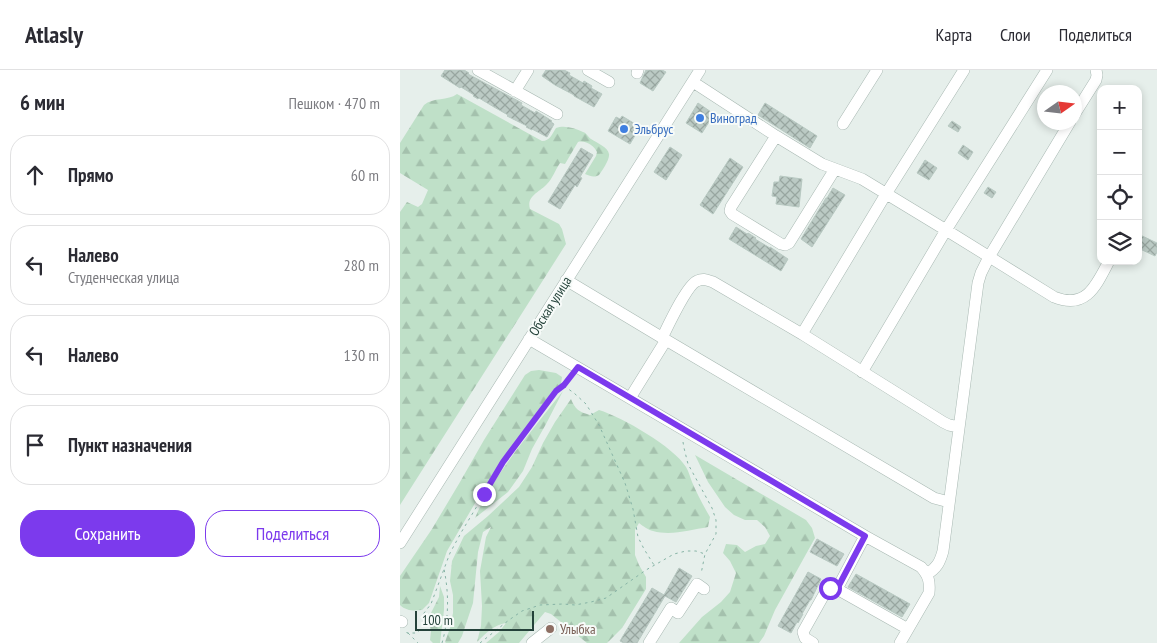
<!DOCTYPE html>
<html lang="ru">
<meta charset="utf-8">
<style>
body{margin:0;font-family:"PT Sans Narrow",sans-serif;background:#f2f2f3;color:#2b2b33}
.controls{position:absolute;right:15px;top:15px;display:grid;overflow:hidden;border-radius:10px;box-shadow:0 2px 8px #0003}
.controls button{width:45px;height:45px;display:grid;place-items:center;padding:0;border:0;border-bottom:1px solid #e1e1e2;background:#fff;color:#2b2b33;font:25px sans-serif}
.compass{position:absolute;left:637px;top:15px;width:45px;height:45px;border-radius:50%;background:#fff;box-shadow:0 2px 8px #0003;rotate:76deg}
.scale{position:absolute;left:15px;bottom:12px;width:119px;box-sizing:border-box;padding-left:5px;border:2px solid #24423a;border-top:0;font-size:14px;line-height:18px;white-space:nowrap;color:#24423a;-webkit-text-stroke:4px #f7fbf9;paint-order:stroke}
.stop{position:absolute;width:15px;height:15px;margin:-11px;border:4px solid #7c3aed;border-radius:50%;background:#fff}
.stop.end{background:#7c3aed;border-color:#fff;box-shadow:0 1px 5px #0008}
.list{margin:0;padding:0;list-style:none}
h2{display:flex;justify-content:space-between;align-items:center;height:65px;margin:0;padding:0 20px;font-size:21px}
h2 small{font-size:16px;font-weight:400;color:#7c7c81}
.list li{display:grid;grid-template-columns:32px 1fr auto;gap:15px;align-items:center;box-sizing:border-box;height:80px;margin:0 10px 10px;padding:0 10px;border:1px solid #e1e1e2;border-radius:20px}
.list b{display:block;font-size:19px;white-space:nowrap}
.list p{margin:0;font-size:16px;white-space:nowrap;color:#7c7c81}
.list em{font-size:16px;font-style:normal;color:#7c7c81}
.actions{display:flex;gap:10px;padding:15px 20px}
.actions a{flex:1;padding:11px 0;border:1px solid #7c3aed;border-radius:20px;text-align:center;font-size:18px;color:#7c3aed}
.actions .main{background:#7c3aed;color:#fff}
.icon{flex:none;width:28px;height:28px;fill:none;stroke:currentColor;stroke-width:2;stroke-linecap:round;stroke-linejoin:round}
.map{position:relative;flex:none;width:757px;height:573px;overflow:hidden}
header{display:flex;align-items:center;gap:30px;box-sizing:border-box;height:70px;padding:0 25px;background:#fff;border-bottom:1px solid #e1e1e2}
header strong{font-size:24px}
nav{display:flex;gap:28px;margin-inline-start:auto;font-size:18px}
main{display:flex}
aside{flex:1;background:#fff}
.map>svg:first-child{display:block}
.forest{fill:url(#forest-firs)}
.building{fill:url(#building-cross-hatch);stroke:#b8c9c2}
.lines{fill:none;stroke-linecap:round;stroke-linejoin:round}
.minor-casing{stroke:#a8b8b2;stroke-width:12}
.path{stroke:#86b3a5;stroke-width:1;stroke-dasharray:2.5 4;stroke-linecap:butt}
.minor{stroke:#fff;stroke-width:11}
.route{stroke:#7c3aed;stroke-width:6}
.shop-dot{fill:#3f7fe0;stroke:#f7fbf9;stroke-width:2}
.education-dot{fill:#8d6e63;stroke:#f7fbf9;stroke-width:2}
.labels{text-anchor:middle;stroke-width:4;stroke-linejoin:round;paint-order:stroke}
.shop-label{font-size:14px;fill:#366cbe;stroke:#f7fbf9;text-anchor:start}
.street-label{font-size:14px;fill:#24423a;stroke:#f7fbf9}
.education-label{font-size:14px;fill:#785e54;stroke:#f7fbf9;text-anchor:start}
</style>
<header>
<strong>Atlasly</strong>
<nav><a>Карта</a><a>Слои</a><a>Поделиться</a></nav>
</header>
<main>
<aside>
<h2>6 мин<small>Пешком · 470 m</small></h2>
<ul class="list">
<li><svg class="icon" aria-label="ahead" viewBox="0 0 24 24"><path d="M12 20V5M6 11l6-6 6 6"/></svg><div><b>Прямо</b></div><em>60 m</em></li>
<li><svg class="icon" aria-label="left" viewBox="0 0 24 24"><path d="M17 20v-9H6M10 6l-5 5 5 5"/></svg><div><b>Налево</b><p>Студенческая улица</p></div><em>280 m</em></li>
<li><svg class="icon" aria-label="left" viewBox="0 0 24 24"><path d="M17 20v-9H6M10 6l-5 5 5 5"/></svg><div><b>Налево</b></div><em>130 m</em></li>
<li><svg class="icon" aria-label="arrive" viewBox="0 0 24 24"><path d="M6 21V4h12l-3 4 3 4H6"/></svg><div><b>Пункт назначения</b></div></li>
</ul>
<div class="actions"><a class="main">Сохранить</a><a>Поделиться</a></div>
</aside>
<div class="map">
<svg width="757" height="573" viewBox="0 0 757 573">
<defs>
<pattern id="forest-firs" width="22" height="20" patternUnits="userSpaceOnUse" patternTransform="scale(1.25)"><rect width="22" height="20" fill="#bfe0c8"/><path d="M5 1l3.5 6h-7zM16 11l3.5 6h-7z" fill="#a4c1ad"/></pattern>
<pattern id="building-cross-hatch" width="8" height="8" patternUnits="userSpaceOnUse" patternTransform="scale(1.25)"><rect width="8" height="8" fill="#bbcac4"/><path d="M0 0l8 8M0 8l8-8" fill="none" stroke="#98a6a0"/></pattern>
</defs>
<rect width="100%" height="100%" fill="#e6efeb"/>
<path class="forest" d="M 57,24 L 142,71 C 150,71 152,64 156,58 C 164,55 175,58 183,62 C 187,63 188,67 191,69 C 197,73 208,77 209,84 C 210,89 202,101 199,105 C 193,108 191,106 185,104 L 196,86 L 197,82 C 194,76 186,70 178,72 L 165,94 L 160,93 C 155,100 153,108 147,114 C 140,122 126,126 130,139 L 159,154 L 162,159 L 166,174 L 0,435 L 0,142 L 7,132 L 18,137 L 22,134 L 28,120 L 0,103 L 0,73 L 24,35 C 33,27 48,31 57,24 Z
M 139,300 L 156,303 L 162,307 L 161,314 L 154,319 L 101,391 L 81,423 L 47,481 L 29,533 L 22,540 C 14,541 6,541 0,535 L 0,506 L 32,459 L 60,412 L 84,370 L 125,305 L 131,301 Z
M 163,321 L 146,354 L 132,379 L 123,401 L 108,422 L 75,448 C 85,424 100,403 115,382 C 131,361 147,341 163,321 Z
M 171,329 C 175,339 179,342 190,345 L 199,340 C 222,347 274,377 286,397 C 289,402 290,407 292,412 C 297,424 303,435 310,447 L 308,457 C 290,460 271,466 253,461 C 248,460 243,456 239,453 L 235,460 L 235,485 L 239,495 L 246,507 L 246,519 L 222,558 L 207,573 L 187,573 L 151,544 L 145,542 L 119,573 L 86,573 L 99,562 L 106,553 C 94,555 86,563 77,572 L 81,556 L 82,536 L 80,501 L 86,467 L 91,457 L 83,462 L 78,482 L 73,533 L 62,566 L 58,573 L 46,573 L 45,572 L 50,558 L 53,543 L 53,525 L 50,511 L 52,491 L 64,466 L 88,446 L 119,417 L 132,397 L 143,373 L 155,352 Z
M 295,385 L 406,450 L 412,458 L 415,468 L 375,540 L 364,566 L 359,573 L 279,573 L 302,547 L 321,532 L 330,522 L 336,503 L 330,491 L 323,483 L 326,474 L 337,475 L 345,482 L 356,476 L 365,474 L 370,466 L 365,457 L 357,450 L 345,450 L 334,445 L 325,437 L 308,412 Z
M 40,516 L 44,527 L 44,540 L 40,573 L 33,573 L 30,570 L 31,561 L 28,549 L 39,527 Z"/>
<path class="building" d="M 45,0 L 64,0 L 69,3 L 68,4 L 109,26 L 122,33 L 121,35 L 135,43 L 136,41 L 152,51 L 151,52 L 154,54 L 147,67 L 132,59 L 132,60 L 126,57 L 127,56 L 107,46 L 108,45 L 94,37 L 79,28 L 78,29 L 73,26 L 74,25 L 61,17 L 60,18 L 41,6 Z
M 146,0 L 164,0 L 170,3 L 169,5 L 183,13 L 184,11 L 192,16 L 191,18 L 202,24 L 194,37 L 174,26 L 174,25 L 155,15 L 142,6 Z
M 246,0 L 262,0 L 266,2 L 253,21 L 240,13 Z
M 298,33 L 314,44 L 302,63 L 286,53 Z
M 365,33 L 417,66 L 410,78 L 358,45 Z
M 222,46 L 240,57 L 230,74 L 208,61 L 216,47 L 220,49 Z
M 552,51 L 561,57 L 558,62 L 548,56 Z
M 563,75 L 573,82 L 568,90 L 558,83 Z
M 270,77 L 282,85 L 266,110 L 254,102 Z
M 181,78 L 193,85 L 180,107 L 182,108 L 177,117 L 175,115 L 160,139 L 148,132 Z
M 330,88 L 343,97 L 313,144 L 300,135 Z
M 525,90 L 537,98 L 529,110 L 517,103 Z
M 380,106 L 402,109 L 399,137 L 376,134 L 377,127 L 372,126 L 374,112 L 379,112 Z
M 588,117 L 596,122 L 592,128 L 584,123 Z
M 433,118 L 445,125 L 412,177 L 401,169 L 426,128 L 427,128 Z
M 336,157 L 347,164 L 348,163 L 356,168 L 355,169 L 370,178 L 370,177 L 388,189 L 381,201 L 329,169 Z
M 738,164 L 757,173 L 757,182 L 755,186 L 738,178 Z
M 417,469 L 444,484 L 437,496 L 410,482 Z
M 279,498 L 292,506 L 276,532 L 265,526 L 237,573 L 224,573 L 220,571 L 252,518 L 264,525 Z
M 408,502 L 421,509 L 411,530 L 410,530 L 402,544 L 403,544 L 398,553 L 397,552 L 391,563 L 378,556 Z
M 456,504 L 510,534 L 502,547 L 448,517 Z"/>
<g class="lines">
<defs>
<path id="minor" d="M 78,0 L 157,44
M 188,0 L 209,12
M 237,3 L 238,0
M 293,12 L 376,66 L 422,94 L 462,109 L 546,160 L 654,227 C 686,240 696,216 709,191
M 115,21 L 128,0
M 674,45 L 696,10 L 697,5 L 696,0
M 443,54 L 477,0
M 376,66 L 331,137 L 330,141 L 332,144 L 381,174 L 385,175 L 389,173 L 435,99
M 166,210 L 266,270 L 534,428 L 549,432
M 402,264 L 486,124 L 564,0
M 262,268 C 268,256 287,215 297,211 C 303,208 307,210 313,212 L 402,264 L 543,352 L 549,355 L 559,357
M 129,269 L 465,466 L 521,497 C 529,506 530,512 529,523 L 500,573
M 462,302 L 546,160 L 647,0
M 230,328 L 266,270
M 0,473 L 300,0
M 527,504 C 537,498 540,492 543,481 L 578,213 L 581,203 L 589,187 L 670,52
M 437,519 L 465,466
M 0,551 L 2,552
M 132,573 L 151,558
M 249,573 L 271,538 L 278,543 L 297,514 L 304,519
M 413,573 L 405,568 L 403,562 L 426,521 L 430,518 L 437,519 L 508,559"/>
</defs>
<use href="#minor" class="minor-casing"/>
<path class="path" d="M 164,316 L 174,323 L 186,334 L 199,355 L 225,413 L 233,439 L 238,467 L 244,479 L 254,495
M 283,372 L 284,378 L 288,394 L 312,438 L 316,450 L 316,464 L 305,484 L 301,504
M 7,562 L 7,563 L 17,563 L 22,558 L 24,543 L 31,534 L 50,483 L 62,461 L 103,393 L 156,321 L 164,315 L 171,306
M 8,563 L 18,573
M 42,573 C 49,549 49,523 44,499
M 80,573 L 109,550 L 122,541 L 140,535 L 163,534 L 175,535 L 191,532 L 206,528 L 246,500 L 274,484 L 286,481 L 296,481 L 305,484"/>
<use href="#minor" class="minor"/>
</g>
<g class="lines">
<path class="route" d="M 84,424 L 103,392 L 156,321 L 164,315 L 178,297 L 465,466 L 437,519 L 430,518"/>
</g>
<g class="shop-dot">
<circle cx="300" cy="48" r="5"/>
<circle cx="224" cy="59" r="5"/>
</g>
<circle class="education-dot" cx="150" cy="559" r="5"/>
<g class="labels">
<g class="shop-label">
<text x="310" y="53">Виноград</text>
<text x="234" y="64">Эльбрус</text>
</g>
<g class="street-label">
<text transform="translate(150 236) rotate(-58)" y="5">Обская улица</text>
</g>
<g class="education-label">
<text x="160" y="564">Улыбка</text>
</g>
</g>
</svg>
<div class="controls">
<button>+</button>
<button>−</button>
<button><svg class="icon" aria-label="locate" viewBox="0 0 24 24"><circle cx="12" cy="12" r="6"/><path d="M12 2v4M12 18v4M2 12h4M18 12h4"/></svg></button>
<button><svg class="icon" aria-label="layers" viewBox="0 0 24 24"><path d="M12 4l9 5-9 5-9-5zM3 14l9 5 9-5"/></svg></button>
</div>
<svg class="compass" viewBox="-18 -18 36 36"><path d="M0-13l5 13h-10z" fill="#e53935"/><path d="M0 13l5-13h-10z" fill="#7c7c81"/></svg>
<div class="scale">100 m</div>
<div class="stop" style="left:430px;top:518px"></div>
<div class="stop end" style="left:84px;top:424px"></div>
</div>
</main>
